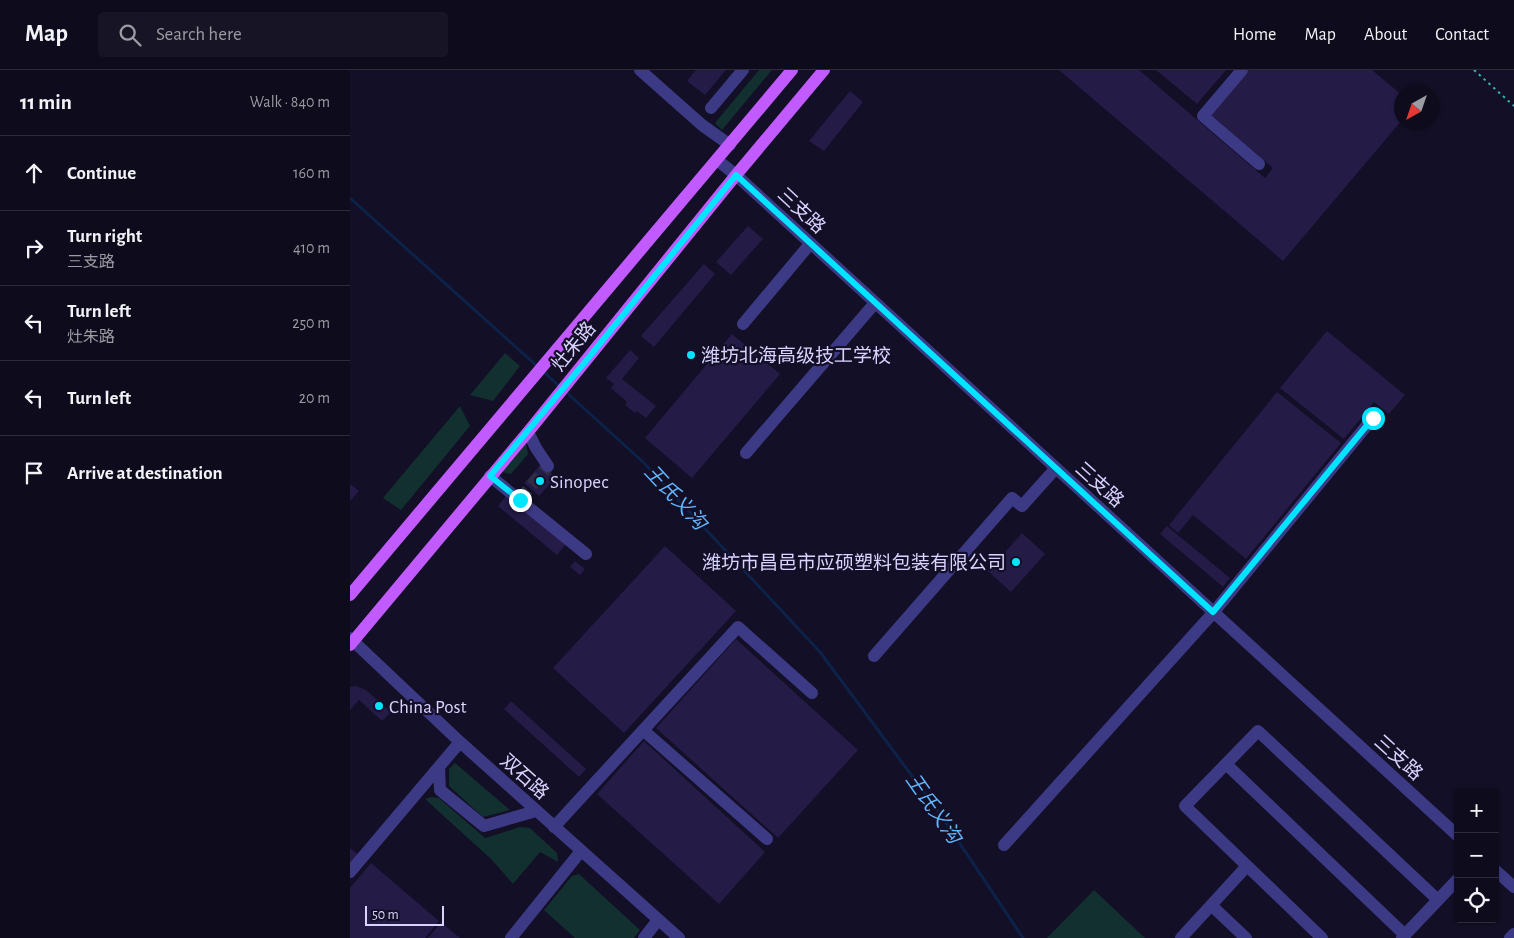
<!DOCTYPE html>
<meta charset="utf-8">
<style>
body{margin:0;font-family:"Alegreya Sans","Noto Sans SC",sans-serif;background:#171425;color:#f1f3f6}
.controls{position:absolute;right:15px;bottom:15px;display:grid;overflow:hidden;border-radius:5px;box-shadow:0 1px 4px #0004}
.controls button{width:45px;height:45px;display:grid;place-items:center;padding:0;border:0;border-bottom:1px solid #2e2b3b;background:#0e0b1c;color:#f1f3f6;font:25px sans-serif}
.compass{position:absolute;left:1044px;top:15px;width:45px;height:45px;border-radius:50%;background:#0e0b1c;box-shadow:0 1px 4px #0004;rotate:220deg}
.scale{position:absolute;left:15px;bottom:12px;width:79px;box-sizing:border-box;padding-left:5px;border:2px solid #d9d4ff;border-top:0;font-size:14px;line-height:18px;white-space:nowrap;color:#d9d4ff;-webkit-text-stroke:4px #130f26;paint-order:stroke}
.stop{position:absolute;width:15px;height:15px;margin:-11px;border:4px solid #00e5ff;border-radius:50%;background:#fff}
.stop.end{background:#00e5ff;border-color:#fff;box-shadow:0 1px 5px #0008}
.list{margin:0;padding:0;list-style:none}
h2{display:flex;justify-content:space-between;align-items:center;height:65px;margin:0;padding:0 20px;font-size:21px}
h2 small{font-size:16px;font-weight:400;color:#9b9ba3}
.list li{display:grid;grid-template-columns:32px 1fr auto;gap:15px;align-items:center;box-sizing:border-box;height:75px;padding:0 20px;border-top:1px solid #2e2b3b}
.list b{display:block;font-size:19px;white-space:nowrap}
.list p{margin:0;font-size:16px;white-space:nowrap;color:#9b9ba3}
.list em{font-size:16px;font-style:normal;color:#9b9ba3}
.icon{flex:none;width:28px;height:28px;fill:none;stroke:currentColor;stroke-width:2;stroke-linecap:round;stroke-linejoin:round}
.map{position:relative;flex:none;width:1164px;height:868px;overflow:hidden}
header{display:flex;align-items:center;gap:30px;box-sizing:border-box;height:70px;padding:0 25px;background:#0e0b1c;border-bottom:1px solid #2e2b3b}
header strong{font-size:24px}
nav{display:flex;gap:28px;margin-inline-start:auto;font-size:18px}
.search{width:350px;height:45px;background:#171425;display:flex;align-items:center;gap:12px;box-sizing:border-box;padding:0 18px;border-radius:5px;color:#9b9ba3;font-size:19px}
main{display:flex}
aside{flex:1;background:#0e0b1c}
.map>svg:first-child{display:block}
.green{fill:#12302f}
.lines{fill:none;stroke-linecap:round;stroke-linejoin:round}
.stream{stroke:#0c2248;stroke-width:3}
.building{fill:#241b47}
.minor-tunnel{stroke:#312d47;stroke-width:12;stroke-dasharray:12 6;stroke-linecap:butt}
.path{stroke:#2fb8b0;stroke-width:2;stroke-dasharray:2.5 4;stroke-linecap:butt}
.minor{stroke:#3d3a85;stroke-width:12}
.major{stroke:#c25bff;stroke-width:12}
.route{stroke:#00e5ff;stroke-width:6}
.poi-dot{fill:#00e5ff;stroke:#130f26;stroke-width:2}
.labels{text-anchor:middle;stroke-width:4.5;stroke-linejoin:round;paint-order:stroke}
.street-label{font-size:19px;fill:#d9d4ff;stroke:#130f26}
.poi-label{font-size:19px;fill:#d9d4ff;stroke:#130f26;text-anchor:start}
.water-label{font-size:20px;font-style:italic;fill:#62b6ff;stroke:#130f26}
</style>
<header>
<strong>Map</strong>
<div class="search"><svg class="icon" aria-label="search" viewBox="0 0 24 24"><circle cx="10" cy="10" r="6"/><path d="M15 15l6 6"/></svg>Search here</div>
<nav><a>Home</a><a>Map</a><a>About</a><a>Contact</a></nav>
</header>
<main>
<aside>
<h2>11 min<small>Walk · 840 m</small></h2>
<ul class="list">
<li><svg class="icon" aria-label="ahead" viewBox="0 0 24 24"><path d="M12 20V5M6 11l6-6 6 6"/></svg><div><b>Continue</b></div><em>160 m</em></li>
<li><svg class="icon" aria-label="right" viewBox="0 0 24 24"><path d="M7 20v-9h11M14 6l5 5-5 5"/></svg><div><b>Turn right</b><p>三支路</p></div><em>410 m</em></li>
<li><svg class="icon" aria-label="left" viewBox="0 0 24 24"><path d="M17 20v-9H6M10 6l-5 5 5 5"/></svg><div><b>Turn left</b><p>灶朱路</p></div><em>250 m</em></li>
<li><svg class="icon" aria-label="left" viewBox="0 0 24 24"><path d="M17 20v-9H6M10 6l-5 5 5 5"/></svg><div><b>Turn left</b></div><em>20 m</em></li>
<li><svg class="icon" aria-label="arrive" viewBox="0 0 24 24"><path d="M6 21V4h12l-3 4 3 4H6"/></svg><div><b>Arrive at destination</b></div></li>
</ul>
</aside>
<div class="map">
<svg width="1164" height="868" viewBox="0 0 1164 868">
<rect width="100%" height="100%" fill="#130f26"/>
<path class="green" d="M 409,0 L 422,0 L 372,60 L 365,53 Z
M 155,283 L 170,296 L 143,331 L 120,325 Z
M 110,336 L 120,356 L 51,440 L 33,428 Z
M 176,374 L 178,384 L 161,404 L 152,402 Z
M 105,693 L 160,740 L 133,747 L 99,716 L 99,699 Z
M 81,727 L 89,728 L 135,768 L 170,757 L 180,758 L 207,783 L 208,792 L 190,782 L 163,814 L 141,789 L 75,729 Z
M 229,804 L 290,860 L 284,868 L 225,868 L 194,840 L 222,806 Z
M 744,820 L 795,868 L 697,868 Z"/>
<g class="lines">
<path class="stream" d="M 0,128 L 187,296
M 192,300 L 211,318
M 216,322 L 293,392 L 470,582 L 588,741 L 673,868"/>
</g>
<path class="building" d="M 346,0 L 376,0 L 355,25 L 337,11 Z
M 709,0 L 789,0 L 915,108 L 923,98 L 861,45 L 899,0 L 1022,0 L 1052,25 L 1052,50 L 933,191 Z
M 806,0 L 876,0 L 847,34 Z
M 500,21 L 513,32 L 474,81 L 459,71 Z
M 398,156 L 413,169 L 381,205 L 366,192 Z
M 354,194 L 365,204 L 304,277 L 291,266 Z
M 977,261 L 1055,325 L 1039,344 L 1024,332 L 994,369 L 930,318 Z
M 382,264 L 430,304 L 342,408 L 295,368 Z
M 280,280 L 289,288 L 272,309 L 306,336 L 296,348 L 287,341 L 285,343 L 275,335 L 277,332 L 261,318 L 264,314 L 256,308 Z
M 927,322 L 991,373 L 896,489 L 843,445 L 828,463 L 819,455 Z
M 191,394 L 206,407 L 189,426 L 174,413 Z
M 0,414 L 9,421 L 0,431 Z
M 157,425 L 216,474 L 207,485 L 148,436 Z
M 817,456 L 880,508 L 873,517 L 810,464 Z
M 672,463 L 695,484 L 661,522 L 638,501 Z
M 315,476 L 386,541 L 274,663 L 203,598 Z
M 225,491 L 235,499 L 230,505 L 220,497 Z
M 386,569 L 508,680 L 428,768 L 306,658 Z
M 6,616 L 16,620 L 41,642 L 32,651 L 9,630 L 0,640 L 0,617 Z
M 161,631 L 236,699 L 229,707 L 154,639 Z
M 294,671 L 415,782 L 369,834 L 247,724 Z
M 0,778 L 8,784 L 0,794 Z
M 21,793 L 89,851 L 75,868 L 0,868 L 0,818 Z
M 91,852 L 110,868 L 78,868 Z"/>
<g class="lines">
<path class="minor-tunnel" d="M 170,429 L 198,396"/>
<path class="path" d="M 1124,0 L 1164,36"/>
<path class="minor" d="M 290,0 L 352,55 L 380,75
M 892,0 L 853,46 L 909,94
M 361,38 L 393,0
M 367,90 L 386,105 L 1108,766
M 393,254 L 460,174
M 178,362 L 186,378 L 198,396
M 396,383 L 525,233
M 140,406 L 236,484
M 0,568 L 110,672 L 329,868
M 524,586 L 662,428 L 672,436 L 706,398
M 293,660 L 417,769
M 876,694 L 1055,865
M 89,697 L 90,720 L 134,756 L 186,741
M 204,757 L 388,557 L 462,623
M 654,775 L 863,543 L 1023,348
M 1145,800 L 1164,817
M 0,802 L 110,672
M 861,835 L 896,868
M 161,868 L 231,781
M 294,868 L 308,850
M 831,868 L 897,796
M 972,868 L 835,736 L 908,661 L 1088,830
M 1052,868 L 1108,809
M 1160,868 L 1164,864"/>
<path class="major" d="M 0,525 L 442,0
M 0,575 L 178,362 L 386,105 L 474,0"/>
</g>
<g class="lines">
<path class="route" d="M 170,430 L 140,406 L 235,292 L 386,105 L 863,542 L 1023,348"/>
</g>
<g class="poi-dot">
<circle cx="341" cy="285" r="5"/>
<circle cx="190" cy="411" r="5"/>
<circle cx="666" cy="492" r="5"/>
<circle cx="29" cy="636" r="5"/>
</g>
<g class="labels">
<g class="street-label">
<text transform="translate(452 140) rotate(43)" y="7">三支路</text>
<text transform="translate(223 276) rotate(-51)" y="7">灶朱路</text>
<text transform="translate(750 414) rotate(42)" y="7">三支路</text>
<text transform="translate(1049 687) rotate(42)" y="7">三支路</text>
<text transform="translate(175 706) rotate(42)" y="7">双石路</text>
</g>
<g class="poi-label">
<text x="351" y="292">潍坊北海高级技工学校</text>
<text x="200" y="418">Sinopec</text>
<text x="656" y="499" text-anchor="end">潍坊市昌邑市应硕塑料包装有限公司</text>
<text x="39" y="643">China Post</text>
</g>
<g class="water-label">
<text transform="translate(326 427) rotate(47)" y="7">王氏义沟</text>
<text transform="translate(584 738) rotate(55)" y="7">王氏义沟</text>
</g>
</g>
</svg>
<div class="controls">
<button>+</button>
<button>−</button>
<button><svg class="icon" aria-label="locate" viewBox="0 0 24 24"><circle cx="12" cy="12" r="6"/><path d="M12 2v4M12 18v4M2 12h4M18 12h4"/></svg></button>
</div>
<svg class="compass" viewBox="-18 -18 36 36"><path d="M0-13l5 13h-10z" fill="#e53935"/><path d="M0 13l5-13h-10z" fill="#9b9ba3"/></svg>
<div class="scale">50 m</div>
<div class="stop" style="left:1023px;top:348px"></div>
<div class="stop end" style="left:170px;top:430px"></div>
</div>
</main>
